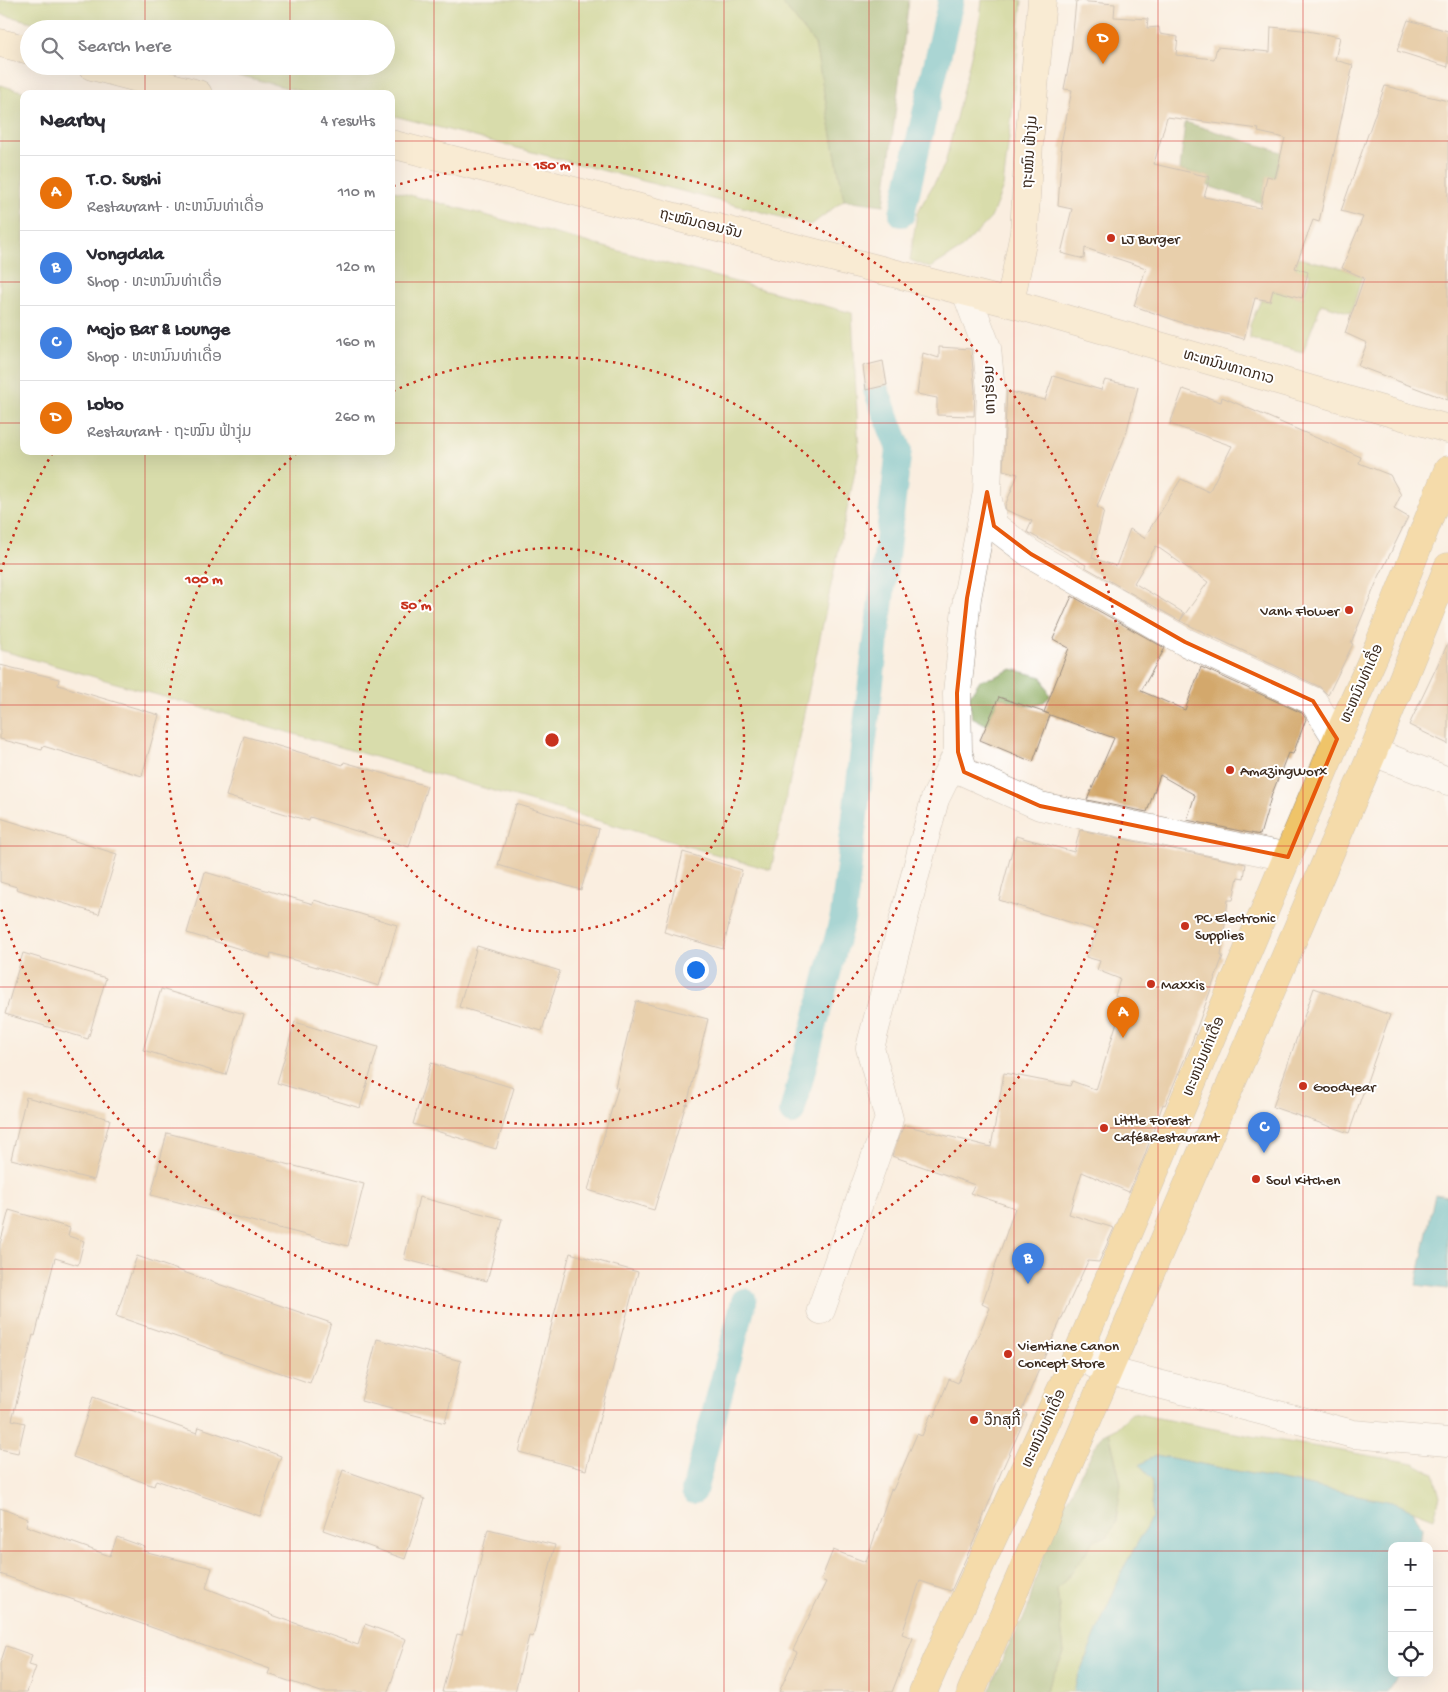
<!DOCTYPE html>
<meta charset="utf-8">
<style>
body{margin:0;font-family:"Gochi Hand","Noto Sans Lao",sans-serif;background:#f2f2f3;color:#2b2b33}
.controls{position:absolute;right:15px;bottom:15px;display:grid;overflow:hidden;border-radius:10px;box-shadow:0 5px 20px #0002}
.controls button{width:45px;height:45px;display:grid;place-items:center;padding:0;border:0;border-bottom:1px solid #e1e1e2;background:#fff;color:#2b2b33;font:25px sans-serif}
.you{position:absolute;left:695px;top:969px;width:18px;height:18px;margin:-12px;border:4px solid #fff;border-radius:50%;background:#1a73e8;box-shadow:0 0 0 8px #1a73e833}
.badge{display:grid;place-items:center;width:32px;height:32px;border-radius:50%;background:#0f766e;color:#fff;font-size:16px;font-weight:700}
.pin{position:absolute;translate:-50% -41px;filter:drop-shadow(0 1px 2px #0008)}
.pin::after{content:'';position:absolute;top:26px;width:18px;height:15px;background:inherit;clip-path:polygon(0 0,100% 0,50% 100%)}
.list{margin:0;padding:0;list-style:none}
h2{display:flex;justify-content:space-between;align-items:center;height:65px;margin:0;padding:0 20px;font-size:21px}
h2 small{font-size:16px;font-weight:400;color:#7c7c81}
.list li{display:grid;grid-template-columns:32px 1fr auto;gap:15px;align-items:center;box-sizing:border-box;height:75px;padding:0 20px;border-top:1px solid #e1e1e2}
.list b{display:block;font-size:19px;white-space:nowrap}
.list p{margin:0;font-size:16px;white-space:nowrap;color:#7c7c81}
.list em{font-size:16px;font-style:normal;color:#7c7c81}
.icon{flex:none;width:28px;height:28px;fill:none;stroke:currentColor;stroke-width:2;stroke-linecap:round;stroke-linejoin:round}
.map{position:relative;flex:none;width:1448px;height:1692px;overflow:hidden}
.search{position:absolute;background:#fff;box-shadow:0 5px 20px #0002;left:20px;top:20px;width:375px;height:55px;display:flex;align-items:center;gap:12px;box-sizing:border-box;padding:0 18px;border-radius:28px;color:#7c7c81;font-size:19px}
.panel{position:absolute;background:#fff;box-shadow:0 5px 20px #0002;left:20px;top:90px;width:375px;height:365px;border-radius:10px}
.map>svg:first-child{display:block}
.green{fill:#b0c66a;stroke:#767844}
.forest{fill:#8cab5e;stroke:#646a3e}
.water{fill:#48b6c3;stroke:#427070}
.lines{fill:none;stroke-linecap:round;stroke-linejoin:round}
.canal{stroke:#48b6c3;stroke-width:26}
.building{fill:#d3a86c;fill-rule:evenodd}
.street-casing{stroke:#9a8c7f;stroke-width:29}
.secondary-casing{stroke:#9a8c7f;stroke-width:29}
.primary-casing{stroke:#9a8c7f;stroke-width:29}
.street{stroke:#fff;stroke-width:28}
.secondary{stroke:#f9e7c3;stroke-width:28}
.primary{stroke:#efc469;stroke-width:28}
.marked{fill:none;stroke:#e8590c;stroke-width:4;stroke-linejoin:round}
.grid{fill:none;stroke:#d62828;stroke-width:1;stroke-opacity:0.55}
.ring{fill:none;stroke:#c8321e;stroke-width:2.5;stroke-dasharray:2.5 5}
.poi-dot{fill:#c8321e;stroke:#fff;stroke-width:2}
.labels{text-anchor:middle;stroke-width:4;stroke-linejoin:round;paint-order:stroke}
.street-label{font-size:15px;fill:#3b2a1e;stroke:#fff}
.poi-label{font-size:15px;fill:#3b2a1e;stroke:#fff;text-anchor:start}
.centre{fill:#c8321e;stroke:#fff;stroke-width:2.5}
.ring-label{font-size:15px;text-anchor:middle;font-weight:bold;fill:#c8321e;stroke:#fff;stroke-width:4;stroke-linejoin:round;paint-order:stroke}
</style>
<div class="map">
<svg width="1448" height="1692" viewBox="0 0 1448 1692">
<rect width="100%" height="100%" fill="#fff"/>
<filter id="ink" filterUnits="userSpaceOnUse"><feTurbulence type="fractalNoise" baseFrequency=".02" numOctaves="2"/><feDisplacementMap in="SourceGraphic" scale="10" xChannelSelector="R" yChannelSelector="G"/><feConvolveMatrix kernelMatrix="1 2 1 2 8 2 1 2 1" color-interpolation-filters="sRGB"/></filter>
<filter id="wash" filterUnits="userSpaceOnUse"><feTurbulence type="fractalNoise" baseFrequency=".0096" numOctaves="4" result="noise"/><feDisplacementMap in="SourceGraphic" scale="20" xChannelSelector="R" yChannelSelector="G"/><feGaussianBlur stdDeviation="1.12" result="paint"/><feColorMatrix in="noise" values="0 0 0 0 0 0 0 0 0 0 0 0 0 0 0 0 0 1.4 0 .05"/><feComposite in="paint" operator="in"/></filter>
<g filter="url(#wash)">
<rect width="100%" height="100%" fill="#faeee0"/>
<path class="green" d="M 0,0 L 780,0 L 815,44 L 844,200 L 811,225 L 391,115 L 391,94 L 310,94 L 205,66 L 386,66 L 386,29 L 60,29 L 0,14 Z
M 982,0 L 1022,0 L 1012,113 L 1003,187 L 991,218 L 961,249 L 930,268 L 910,260 L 917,213 L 945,164 L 980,18 Z
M 0,85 L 32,94 L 24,94 L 24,451 L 391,451 L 391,190 L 852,313 L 859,453 L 771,870 L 0,650 Z
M 1299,258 L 1342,268 L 1362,277 L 1351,313 L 1321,304 L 1303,352 L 1250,339 L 1250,325 L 1261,300 L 1270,301 L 1273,290 L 1303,298 L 1310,273 L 1295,268 Z
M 1132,1413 L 1246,1435 L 1414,1463 L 1434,1474 L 1440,1496 L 1434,1518 L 1392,1502 L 1156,1455 L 1139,1465 L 1152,1479 L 1152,1517 L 1125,1565 L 1077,1679 L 1074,1692 L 1045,1692 L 1064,1653 L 1057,1590 L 1078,1564 L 1095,1539 L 1121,1484 L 1109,1432 L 1115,1429 Z"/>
<path class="forest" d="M 780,0 L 909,0 L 884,205 L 844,200 L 815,44 Z
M 1185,122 L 1288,154 L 1287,162 L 1279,161 L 1275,178 L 1267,177 L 1261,203 L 1208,186 L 1210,177 L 1180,170 Z
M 1012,669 L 1042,677 L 1050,696 C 1036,714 1017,703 999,697 L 987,725 L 972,717 L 969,697 L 980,680 L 994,677 Z
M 1109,1432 L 1121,1484 L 1116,1522 L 1107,1537 L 1095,1539 L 1078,1564 L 1057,1590 L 1064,1653 L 1045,1692 L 989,1692 L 1006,1650 L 1027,1611 L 1036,1577 L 1057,1518 L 1101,1436 Z"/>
<path class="water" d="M 1435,1194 L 1448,1196 L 1448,1289 L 1416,1285 Z
M 1156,1455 L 1392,1502 L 1413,1510 L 1422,1528 L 1420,1546 L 1392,1546 L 1392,1673 L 1400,1673 L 1387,1692 L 1074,1692 L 1077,1679 L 1125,1565 L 1152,1517 L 1152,1479 L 1139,1465 Z"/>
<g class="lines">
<path class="canal" d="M 902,214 L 951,0
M 792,1112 L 843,916 L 899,449 L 876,390
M 694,1491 L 744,1301"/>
</g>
<g id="blocks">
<path class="building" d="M 1076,1 L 1115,4 L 1114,17 L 1148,19 L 1147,28 L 1159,27 L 1160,34 L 1178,37 L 1176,55 L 1214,59 L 1217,47 L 1270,52 L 1271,27 L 1302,30 L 1340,37 L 1335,60 L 1353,65 L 1319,222 L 1313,220 L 1295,268 L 1308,272 L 1302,298 L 1273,290 L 1270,301 L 1255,298 L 1244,339 L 1180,322 L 1134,306 L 1146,268 L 1085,248 L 1084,259 L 1061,253 L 1072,209 L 1058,206 L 1062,149 L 1060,149 L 1072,90 L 1064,89 L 1071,53 ZM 1167,117 L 1259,129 L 1258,132 L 1285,138 L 1275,178 L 1267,176 L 1260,208 L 1204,197 L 1210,177 L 1154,164 Z
M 1408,20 L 1448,31 L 1448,67 L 1397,51 Z
M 1385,86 L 1448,101 L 1448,400 L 1358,366 L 1367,343 L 1345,333 L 1364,278 L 1342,268 L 1363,217 L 1341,211 Z
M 939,347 L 971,349 L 975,390 L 974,416 L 937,415 L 937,398 L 917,394 L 923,353 L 939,358 Z
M 883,361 L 887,385 L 866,390 L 863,366 Z
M 1053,376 L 1101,390 L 1105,380 L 1138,387 L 1126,434 L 1097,507 L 1104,511 L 1092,558 L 1116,566 L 1130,529 L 1146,539 L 1144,538 L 1181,479 L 1209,492 L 1232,446 L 1170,424 L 1183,389 L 1221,402 L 1222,397 L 1361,457 L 1359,463 L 1390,475 L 1401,495 L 1394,509 L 1408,517 L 1377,581 L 1351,643 L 1353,644 L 1328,695 L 1320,687 L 1180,621 L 1208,582 L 1156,546 L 1134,583 L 1184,613 L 1180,621 L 1085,567 L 1086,565 L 1027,532 L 1032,521 L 1006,510 L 1005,506 L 1018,474 L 1003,470 L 1007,391 L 1045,400 Z
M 1072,596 L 1165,648 L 1141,691 L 1185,710 L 1201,667 L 1302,713 L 1306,719 L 1293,754 L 1288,753 L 1272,794 L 1260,835 L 1187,820 L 1195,795 L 1160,775 L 1147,812 L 1087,800 L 1114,738 L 1050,715 L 1033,762 L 980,740 L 999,697 L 1049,714 L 1044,712 L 1069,648 L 1053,639 Z
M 1448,643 L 1448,744 L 1409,725 Z
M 0,665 L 59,679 L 58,685 L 159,715 L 142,776 L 43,746 L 42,750 L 0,739 Z
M 244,736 L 343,765 L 344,762 L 427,786 L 409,847 L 310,817 L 309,821 L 226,796 Z
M 516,804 L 599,829 L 581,890 L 498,865 Z
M 0,818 L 117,854 L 99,914 L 16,889 L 17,887 L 0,882 Z
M 1080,830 L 1246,864 L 1244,878 L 1238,877 L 1233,900 L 1228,900 L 1221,956 L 1223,956 L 1191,1044 L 1165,1105 L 1163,1104 L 1144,1157 L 1129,1192 L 1082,1172 L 1069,1214 L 1114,1228 L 1099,1262 L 1088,1261 L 1054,1335 L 1021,1411 L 1027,1414 L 1002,1470 L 980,1525 L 981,1525 L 951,1591 L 920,1581 L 902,1634 L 913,1638 L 892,1692 L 779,1692 L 797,1652 L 793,1650 L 826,1582 L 821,1580 L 833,1550 L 866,1562 L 891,1489 L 893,1490 L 917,1434 L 922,1436 L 931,1414 L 934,1417 L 949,1379 L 958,1383 L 990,1308 L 982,1304 L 1015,1208 L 970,1193 L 975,1185 L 892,1156 L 904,1125 L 991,1147 L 1004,1073 L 1070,1086 L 1072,1081 L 1096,1090 L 1124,999 L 1115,996 L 1120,979 L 1097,970 L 1100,961 L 1086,957 L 1098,931 L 999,900 L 1016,836 L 1074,852 Z
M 683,852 L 742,870 L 723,949 L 664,932 Z
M 205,872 L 313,904 L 314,900 L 397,925 L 379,986 L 271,953 L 270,958 L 187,933 Z
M 477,946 L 560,971 L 542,1031 L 459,1007 Z
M 23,953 L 106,978 L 88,1039 L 5,1014 Z
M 1314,988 L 1390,1015 L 1349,1133 L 1273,1107 Z
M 161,989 L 244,1014 L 226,1075 L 143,1050 Z
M 636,1001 L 708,1019 L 687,1105 L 686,1104 L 654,1210 L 588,1190 L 618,1088 L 615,1087 Z
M 295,1022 L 378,1047 L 360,1108 L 277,1083 Z
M 431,1063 L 514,1088 L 496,1149 L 413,1124 Z
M 26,1097 L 110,1119 L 94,1180 L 11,1159 Z
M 167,1133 L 364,1184 L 348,1246 L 151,1195 Z
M 419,1197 L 503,1219 L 487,1281 L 404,1259 Z
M 9,1210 L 70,1228 L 68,1236 L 84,1241 L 78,1265 L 55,1258 L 35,1336 L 33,1335 L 12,1420 L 25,1423 L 18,1453 L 0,1449 L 0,1244 Z
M 570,1253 L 638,1272 L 586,1470 L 519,1452 Z
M 137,1256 L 331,1323 L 310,1383 L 116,1316 Z
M 377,1339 L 461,1361 L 445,1423 L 361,1401 Z
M 93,1397 L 197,1433 L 199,1427 L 281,1456 L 260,1516 L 156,1480 L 154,1486 L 73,1457 Z
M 343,1470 L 425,1499 L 405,1559 L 323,1530 Z
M 0,1508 L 28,1519 L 26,1526 L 110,1556 L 117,1537 L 145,1547 L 143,1551 L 212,1568 L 206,1588 L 270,1613 L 269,1614 L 358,1645 L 365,1624 L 406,1639 L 388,1692 L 321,1692 L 268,1674 L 270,1669 L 0,1574 Z
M 488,1529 L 555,1545 L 533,1637 L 529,1636 L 515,1692 L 442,1692 L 457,1634 L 462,1635 Z
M 6,1646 L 32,1655 L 29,1665 L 36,1667 L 27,1692 L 0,1692 L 0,1664 Z"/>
</g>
</g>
<g filter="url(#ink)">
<use href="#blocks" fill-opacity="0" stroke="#9a8c7f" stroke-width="1"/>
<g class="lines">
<defs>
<path id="street" d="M 987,496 L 994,526 L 1031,554 L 1185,642 L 1313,701 L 1337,739
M 958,752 L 964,772 L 1040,806 L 1288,857
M 1373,752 L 1448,781
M 821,1310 L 889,1119 L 870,1048 L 935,799 L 958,752 L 957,693 L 967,598 L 987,492 L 991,390 L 987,348 L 966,292
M 1077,1355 L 1108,1371 L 1353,1434 L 1448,1442"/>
<path id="secondary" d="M 0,43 L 29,50
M 92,66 L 198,94
M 391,144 L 1010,303 L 1448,429
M 1010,303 L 1024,233 L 1029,143 L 1042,0"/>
<path id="primary" d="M 923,1692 L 948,1635 L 1077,1355 L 1337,739 L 1378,647 L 1448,470
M 971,1692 L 1373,752 L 1448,567"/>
</defs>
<use href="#street" class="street-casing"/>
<use href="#secondary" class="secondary-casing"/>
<use href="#primary" class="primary-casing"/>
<use href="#street" class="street"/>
<use href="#secondary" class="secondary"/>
<use href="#primary" class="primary"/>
</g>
</g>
<path d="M0 0H1448V1692H0ZM 987,492 L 994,526 L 1031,554 L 1185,642 L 1313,701 L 1337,739 L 1288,857 L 1040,806 L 964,772 L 958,752 L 957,693 L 967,598 Z" fill="#faeee0" fill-opacity=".55" fill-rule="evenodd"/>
<path class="marked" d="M 987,492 L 994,526 L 1031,554 L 1185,642 L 1313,701 L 1337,739 L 1288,857 L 1040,806 L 964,772 L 958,752 L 957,693 L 967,598 Z"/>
<path class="grid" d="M 145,0 L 145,29M 290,0 L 290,29M 434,0 L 434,1692M 579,0 L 579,1692M 724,0 L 724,1692M 869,0 L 869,1692M 1014,0 L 1014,1692M 1158,0 L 1158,1692M 1303,0 L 1303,1692M 145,66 L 145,94M 290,66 L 290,94M 0,141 L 24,141M 391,141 L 1448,141M 0,282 L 24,282M 391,282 L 1448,282M 0,423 L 24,423M 391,423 L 1448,423M 145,451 L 145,1692M 290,451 L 290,1692M 0,564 L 1448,564M 0,705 L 1448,705M 0,846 L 1448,846M 0,987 L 1448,987M 0,1128 L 1448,1128M 0,1269 L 1448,1269M 0,1410 L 1448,1410M 0,1551 L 1392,1551M 1429,1551 L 1448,1551"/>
<g class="ring">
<circle cx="552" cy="740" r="192"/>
<path d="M393 391A384 384 0 1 1 298 452"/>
<path d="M1 572A576 576 0 0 1 53 452M393 186A576 576 0 1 1 1 908"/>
</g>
<g class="poi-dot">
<circle cx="1111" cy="238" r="5"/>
<circle cx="1349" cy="610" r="5"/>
<circle cx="1230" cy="770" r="5"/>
<circle cx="1185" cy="926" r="5"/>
<circle cx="1151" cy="984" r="5"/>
<circle cx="1303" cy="1086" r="5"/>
<circle cx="1104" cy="1128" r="5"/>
<circle cx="1256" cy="1179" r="5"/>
<circle cx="1008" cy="1354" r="5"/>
<circle cx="974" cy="1420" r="5"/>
</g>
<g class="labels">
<g class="street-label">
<text transform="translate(1029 152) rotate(-86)" y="5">ຖະໝົນ ຟ້າງຸ່ມ</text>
<text transform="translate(701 223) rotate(14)" y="5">ຖະໝົນດອນຈັນ</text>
<text transform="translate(1229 366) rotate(16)" y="5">ທະຫນົນທາດກາວ</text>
<text transform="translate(989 390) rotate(-92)" y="5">ທາງຮ່ອມ</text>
<text transform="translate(1361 683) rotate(-66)" y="5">ທະຫນົນທ່າເດື່ອ</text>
<text transform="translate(1203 1056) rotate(-67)" y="5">ທະຫນົນທ່າເດື່ອ</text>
<text transform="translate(1043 1428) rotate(-65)" y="5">ທະຫນົນທ່າເດື່ອ</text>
</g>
<g class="poi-label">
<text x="1121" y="243">LJ Burger</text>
<text x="1339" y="615" text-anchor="end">Vanh Flower</text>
<text x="1240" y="775">AmazingWorx</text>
<text x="1195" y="922">PC Electronic<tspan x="1195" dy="17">Supplies</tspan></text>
<text x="1161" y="989">Maxxis</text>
<text x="1313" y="1091">Goodyear</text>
<text x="1114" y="1124">Little Forest<tspan x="1114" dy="17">Café&amp;Restaurant</tspan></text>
<text x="1266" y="1184">Soul Kitchen</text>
<text x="1018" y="1350">Vientiane Canon<tspan x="1018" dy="17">Concept Store</tspan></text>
<text x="984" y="1425">ວ໊ກສຸກີ້</text>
</g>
</g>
<circle cx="552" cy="740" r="8" class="centre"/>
<g class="ring-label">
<text x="552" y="169">150 m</text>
<text x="204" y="583">100 m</text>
<text x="416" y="609">50 m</text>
</g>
</svg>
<div class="controls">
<button>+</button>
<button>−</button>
<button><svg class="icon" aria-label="locate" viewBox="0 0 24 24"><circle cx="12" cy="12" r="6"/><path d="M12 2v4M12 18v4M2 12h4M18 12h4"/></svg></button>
</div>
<div class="you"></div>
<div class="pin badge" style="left:1123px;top:1038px;background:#e8710a">A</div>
<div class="pin badge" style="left:1028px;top:1284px;background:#3f7fe0">B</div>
<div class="pin badge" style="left:1264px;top:1153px;background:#3f7fe0">C</div>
<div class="pin badge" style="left:1103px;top:64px;background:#e8710a">D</div>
<div class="search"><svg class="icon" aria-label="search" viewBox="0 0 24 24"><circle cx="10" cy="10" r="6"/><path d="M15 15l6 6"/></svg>Search here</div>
<section class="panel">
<h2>Nearby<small>4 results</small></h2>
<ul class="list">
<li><span class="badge" style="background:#e8710a">A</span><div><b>T.O. Sushi</b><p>Restaurant · ທະຫນົນທ່າເດື່ອ</p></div><em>110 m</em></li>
<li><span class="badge" style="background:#3f7fe0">B</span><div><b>Vongdala</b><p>Shop · ທະຫນົນທ່າເດື່ອ</p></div><em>120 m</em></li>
<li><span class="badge" style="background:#3f7fe0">C</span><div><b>Mojo Bar &amp; Lounge</b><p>Shop · ທະຫນົນທ່າເດື່ອ</p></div><em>160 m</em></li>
<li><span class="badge" style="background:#e8710a">D</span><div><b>Lobo</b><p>Restaurant · ຖະໝົນ ຟ້າງຸ່ມ</p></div><em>260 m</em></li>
</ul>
</section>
</div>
